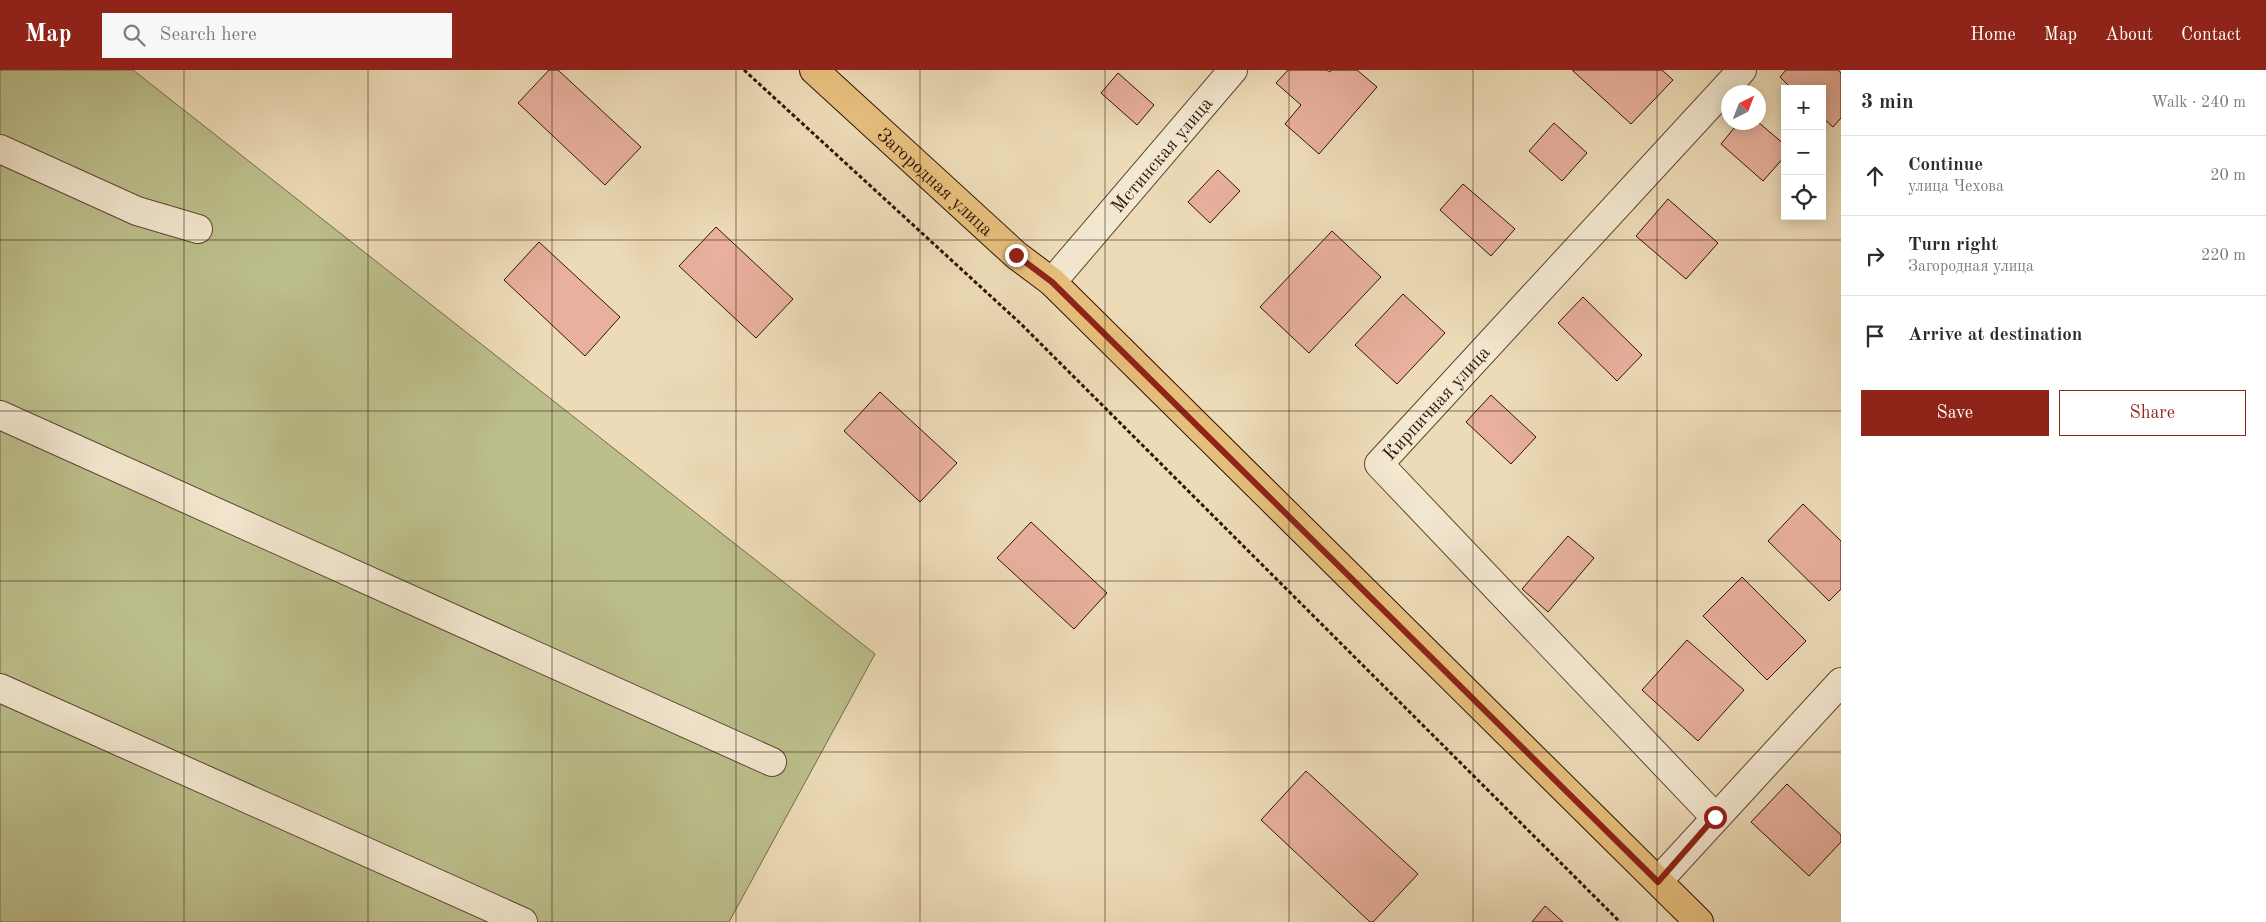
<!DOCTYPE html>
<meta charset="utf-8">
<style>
body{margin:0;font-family:"Old Standard TT",serif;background:#f7f7f7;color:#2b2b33}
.controls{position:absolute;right:15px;top:15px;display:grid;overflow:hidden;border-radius:0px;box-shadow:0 2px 12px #0003}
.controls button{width:45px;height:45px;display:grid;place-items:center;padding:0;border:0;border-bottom:1px solid #e1e1e2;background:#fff;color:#2b2b33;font:25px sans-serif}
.compass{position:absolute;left:1721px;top:15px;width:45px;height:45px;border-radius:50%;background:#fff;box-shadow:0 2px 12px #0003;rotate:42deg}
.stop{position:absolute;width:15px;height:15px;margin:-11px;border:4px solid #8f2418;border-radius:50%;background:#fff}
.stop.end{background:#8f2418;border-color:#fff;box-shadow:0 1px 5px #0008}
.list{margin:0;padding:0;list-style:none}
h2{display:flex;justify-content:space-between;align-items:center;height:65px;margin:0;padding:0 20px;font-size:21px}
h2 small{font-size:16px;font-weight:400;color:#7c7c81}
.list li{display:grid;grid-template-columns:32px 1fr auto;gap:15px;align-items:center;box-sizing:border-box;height:80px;padding:0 20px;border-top:1px solid #e1e1e2}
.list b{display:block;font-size:19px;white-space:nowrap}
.list p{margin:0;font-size:16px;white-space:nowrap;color:#7c7c81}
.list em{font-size:16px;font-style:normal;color:#7c7c81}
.actions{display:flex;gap:10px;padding:15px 20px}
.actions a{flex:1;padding:11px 0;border:1px solid #8f2418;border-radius:0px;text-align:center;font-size:18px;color:#8f2418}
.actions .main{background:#8f2418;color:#fff}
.icon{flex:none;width:28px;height:28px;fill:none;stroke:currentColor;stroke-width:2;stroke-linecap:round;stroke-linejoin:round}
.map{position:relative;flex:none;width:1841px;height:852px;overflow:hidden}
header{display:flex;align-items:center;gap:30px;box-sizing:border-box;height:70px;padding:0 25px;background:#8f2418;color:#fff}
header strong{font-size:24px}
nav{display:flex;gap:28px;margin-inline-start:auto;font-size:18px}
.search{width:350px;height:45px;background:#f7f7f7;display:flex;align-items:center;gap:12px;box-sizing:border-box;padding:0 18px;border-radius:0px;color:#7c7c81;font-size:19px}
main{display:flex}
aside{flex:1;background:#fff}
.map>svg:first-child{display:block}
.green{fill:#bcbf8c;stroke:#756a4a}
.building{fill:#e8b09d;stroke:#2e1507}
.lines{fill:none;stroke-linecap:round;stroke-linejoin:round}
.minor-casing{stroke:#5e4633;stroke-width:30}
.major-casing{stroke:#2e1507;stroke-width:30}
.path{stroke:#2e1507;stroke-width:3;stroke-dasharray:4 2.5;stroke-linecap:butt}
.minor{stroke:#f3e8d0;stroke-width:28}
.major{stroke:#e6be7c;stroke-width:28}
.route{stroke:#8f2418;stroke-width:6}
.grid{fill:none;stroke:#2e1507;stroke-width:1;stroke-opacity:0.55}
.labels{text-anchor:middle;stroke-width:5;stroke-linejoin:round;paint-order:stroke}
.street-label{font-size:19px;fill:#2e1507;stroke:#f3e8d0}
</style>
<header>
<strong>Map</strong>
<div class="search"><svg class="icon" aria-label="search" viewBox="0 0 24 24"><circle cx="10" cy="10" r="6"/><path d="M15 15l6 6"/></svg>Search here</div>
<nav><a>Home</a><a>Map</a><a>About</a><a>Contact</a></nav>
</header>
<main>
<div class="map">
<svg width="1841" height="852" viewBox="0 0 1841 852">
<rect width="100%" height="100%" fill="#eddbb7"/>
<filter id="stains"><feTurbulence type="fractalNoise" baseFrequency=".004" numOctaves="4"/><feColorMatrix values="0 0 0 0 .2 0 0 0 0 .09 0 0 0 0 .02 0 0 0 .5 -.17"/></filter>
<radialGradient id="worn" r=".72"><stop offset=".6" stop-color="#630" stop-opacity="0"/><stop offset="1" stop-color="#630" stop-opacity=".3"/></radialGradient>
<path class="green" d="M 0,0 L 133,0 L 875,584 L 729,852 L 0,852 Z"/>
<path class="building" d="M 549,0 L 558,0 L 641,77 L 605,115 L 518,33 Z
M 1288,0 L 1327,0 L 1330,2 L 1331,0 L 1357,0 L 1377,17 L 1319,84 L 1285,54 L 1301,35 L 1276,13 Z
M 1572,0 L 1662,0 L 1673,10 L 1631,54 Z
M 1786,0 L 1838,0 L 1841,3 L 1841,48 L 1833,57 L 1822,47 L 1822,19 L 1792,19 L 1780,7 Z
M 1118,3 L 1154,35 L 1137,55 L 1101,23 Z
M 1739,52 L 1758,52 L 1785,75 L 1785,86 L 1763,111 L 1721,74 Z
M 1554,53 L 1587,83 L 1562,111 L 1529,81 Z
M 1218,100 L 1240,121 L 1210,153 L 1188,132 Z
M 1463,114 L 1515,159 L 1491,186 L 1440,140 Z
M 1668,129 L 1718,173 L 1686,209 L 1636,166 Z
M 716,157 L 793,229 L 756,268 L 679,196 Z
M 1332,161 L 1381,207 L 1309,283 L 1260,237 Z
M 539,172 L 620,247 L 585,286 L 504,210 Z
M 1403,224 L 1445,263 L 1397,314 L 1355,275 Z
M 1583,227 L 1642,285 L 1617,311 L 1558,253 Z
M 880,322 L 957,393 L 920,432 L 844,361 Z
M 1491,325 L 1536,367 L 1511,394 L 1466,352 Z
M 1803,434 L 1841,471 L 1841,519 L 1829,531 L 1768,471 Z
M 1031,452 L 1107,523 L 1074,559 L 997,488 Z
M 1568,466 L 1594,488 L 1548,542 L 1522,519 Z
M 1742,507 L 1806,571 L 1767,610 L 1703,546 Z
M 1687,570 L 1744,620 L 1698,671 L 1642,620 Z
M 1306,701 L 1418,804 L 1373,852 L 1370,852 L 1261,750 Z
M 1787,714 L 1841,765 L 1841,772 L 1809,806 L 1751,752 Z
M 1545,836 L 1563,852 L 1532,852 Z"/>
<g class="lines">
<defs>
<g id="minor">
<path d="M 0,79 L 137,141 L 198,159"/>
<path id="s1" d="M 1052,212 L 1233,0"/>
<path d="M 0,345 L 772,692"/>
<path d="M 0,618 L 523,852"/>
<path id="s2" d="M 1715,747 L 1379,394 L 1742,0"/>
<path d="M 1658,811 L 1841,612"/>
</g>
<g id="major">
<path id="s3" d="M 814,0 L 1016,185 L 1052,212 L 1699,852"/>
</g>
</defs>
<use href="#minor" class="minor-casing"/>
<use href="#major" class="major-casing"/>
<path class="path" d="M 744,0 L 1020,253 L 1620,852"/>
<use href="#minor" class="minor"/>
<use href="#major" class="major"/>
</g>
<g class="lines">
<path class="route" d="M 1016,185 L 1052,212 L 1658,812 L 1715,747"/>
</g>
<path class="grid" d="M 184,0 L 184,852M 368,0 L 368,852M 552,0 L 552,852M 736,0 L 736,852M 920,0 L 920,852M 1105,0 L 1105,852M 1289,0 L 1289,852M 1473,0 L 1473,852M 1657,0 L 1657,852M 0,170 L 1841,170M 0,341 L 1841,341M 0,511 L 1841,511M 0,682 L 1841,682"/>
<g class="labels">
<g class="street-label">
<text dy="7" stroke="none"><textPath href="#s1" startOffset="168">Мстинская улица</textPath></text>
<text dy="7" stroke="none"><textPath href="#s3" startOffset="165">Загородная улица</textPath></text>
<text dy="7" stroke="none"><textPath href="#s2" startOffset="571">Кирпичная улица</textPath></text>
</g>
</g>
<rect width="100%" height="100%" filter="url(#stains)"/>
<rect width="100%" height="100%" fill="url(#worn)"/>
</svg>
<div class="controls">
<button>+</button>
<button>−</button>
<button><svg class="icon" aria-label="locate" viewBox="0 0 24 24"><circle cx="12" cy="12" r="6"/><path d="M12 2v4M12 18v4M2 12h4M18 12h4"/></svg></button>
</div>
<svg class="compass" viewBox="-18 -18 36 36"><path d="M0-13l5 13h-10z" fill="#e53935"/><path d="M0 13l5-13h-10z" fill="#7c7c81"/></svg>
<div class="stop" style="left:1715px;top:747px"></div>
<div class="stop end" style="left:1016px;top:185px"></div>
</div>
<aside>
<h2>3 min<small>Walk · 240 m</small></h2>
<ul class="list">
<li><svg class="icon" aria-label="ahead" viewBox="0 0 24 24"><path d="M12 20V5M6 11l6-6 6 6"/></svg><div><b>Continue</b><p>улица Чехова</p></div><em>20 m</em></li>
<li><svg class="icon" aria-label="right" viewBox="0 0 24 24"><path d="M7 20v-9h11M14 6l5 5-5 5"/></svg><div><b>Turn right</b><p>Загородная улица</p></div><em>220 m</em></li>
<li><svg class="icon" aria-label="arrive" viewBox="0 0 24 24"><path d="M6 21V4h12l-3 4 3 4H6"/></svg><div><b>Arrive at destination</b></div></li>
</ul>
<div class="actions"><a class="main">Save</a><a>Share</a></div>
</aside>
</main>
